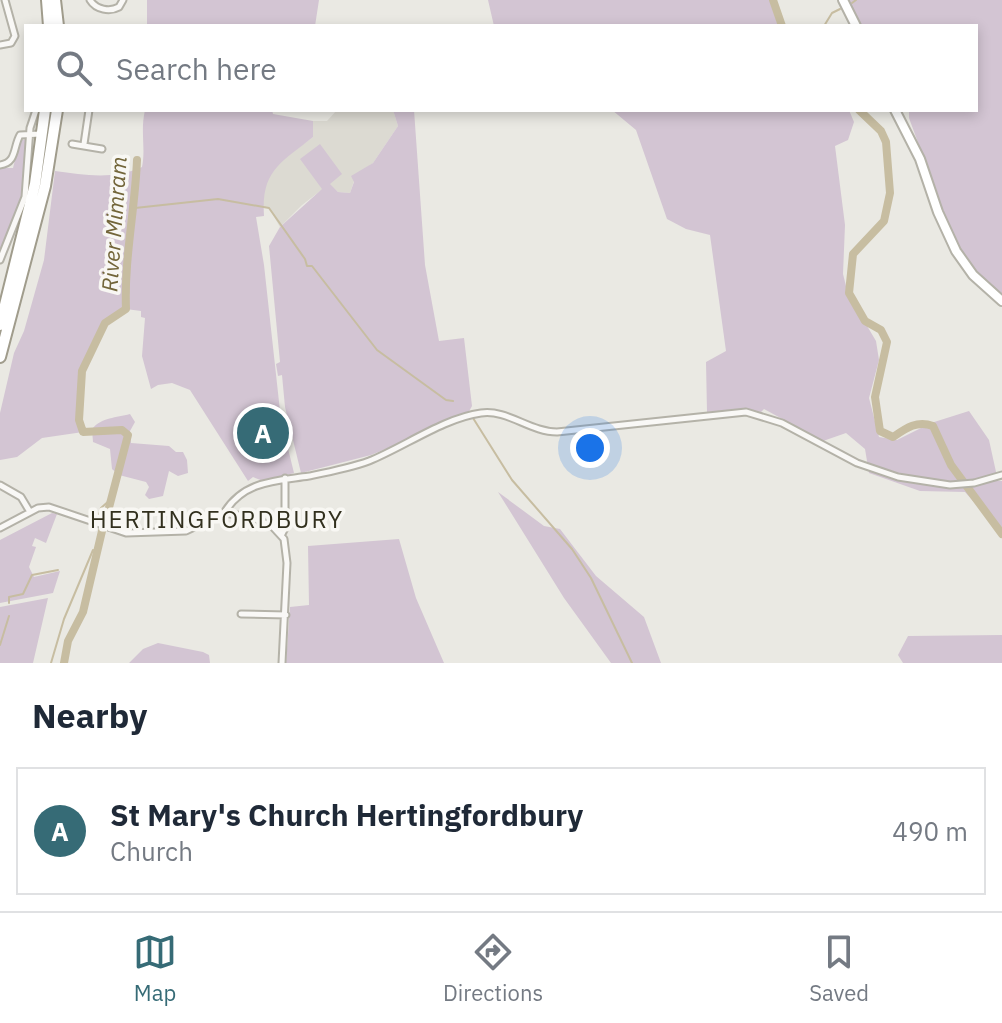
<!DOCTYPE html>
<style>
body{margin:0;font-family:"IBM Plex Sans",sans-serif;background:#f2f2f3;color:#1f2937}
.you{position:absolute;left:590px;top:448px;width:28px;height:28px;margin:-20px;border:6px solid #fff;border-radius:50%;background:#1a73e8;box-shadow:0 0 0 12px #1a73e833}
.badge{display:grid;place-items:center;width:52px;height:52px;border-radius:50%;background:#366b76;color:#fff;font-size:26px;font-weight:700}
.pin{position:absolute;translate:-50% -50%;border:4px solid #fff;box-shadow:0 2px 8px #0006}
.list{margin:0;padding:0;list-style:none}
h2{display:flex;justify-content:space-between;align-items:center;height:104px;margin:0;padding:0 32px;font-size:34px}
h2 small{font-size:26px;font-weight:400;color:#747a83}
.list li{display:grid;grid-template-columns:52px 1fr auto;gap:24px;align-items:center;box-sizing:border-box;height:128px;margin:0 16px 16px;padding:0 16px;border:2px solid #e0e1e3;border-radius:0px}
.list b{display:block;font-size:30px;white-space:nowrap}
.list p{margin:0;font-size:26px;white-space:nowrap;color:#747a83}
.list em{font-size:26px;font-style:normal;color:#747a83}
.icon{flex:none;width:44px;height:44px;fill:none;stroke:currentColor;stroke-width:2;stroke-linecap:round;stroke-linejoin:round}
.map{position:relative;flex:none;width:1002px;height:663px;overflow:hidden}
.search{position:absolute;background:#fff;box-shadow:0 4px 12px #0003;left:24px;right:24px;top:24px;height:88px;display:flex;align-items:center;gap:20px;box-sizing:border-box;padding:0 28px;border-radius:0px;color:#747a83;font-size:30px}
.sheet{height:248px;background:#fff}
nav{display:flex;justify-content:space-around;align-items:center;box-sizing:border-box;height:112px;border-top:2px solid #e0e1e3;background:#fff;font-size:22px;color:#747a83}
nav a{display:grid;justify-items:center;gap:4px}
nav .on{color:#366b76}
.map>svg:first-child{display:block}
.built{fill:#dcdad2}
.green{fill:#d3c5d3}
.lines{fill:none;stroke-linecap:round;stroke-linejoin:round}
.stream{stroke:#c7bda1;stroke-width:2}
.river{stroke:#c7bda1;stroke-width:8}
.minor-casing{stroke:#b4b2a8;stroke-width:9}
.secondary-casing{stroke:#b4b2a8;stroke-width:12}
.trunk-casing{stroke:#a09c8c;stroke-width:14}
.minor{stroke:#f9f8f6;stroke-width:5}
.secondary{stroke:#fff;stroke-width:8}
.trunk{stroke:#fff;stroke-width:10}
.labels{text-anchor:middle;stroke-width:7;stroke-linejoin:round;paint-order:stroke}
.water-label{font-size:22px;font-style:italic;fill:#726539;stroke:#f8f7f3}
.quarter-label{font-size:24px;letter-spacing:2px;fill:#32301e;stroke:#f8f7f3}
</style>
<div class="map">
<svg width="1002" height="663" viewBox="0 0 1002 663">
<rect width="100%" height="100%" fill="#eae9e3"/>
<path class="built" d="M 337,110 L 393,110 L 398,126 L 373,163 L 356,175 L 350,193 L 338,192 L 329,184 L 302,205 L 280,227 L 269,208 L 263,207 L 263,196 L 267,178 L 282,160 L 313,137 L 313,121 L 327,121 Z"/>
<path class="green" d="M 147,0 L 319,0 L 315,26 L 147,26 Z
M 488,0 L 770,0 L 778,26 L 494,26 Z
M 849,0 L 1002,0 L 1002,297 L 966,263 L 955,243 L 909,118 L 909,110 L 976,110 L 976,26 L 861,26 Z
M 145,110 L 272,110 L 273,114 L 313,121 L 313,137 C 281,163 261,170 264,216 L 256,217 L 264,265 L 281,420 L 294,473 L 263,481 L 253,477 L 248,481 L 190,390 L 172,383 L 158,385 L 151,389 L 142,356 L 145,318 L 141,317 L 141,311 L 126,309 L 105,323 L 82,371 L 79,420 L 83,432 L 42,438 L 17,457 L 0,460 L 0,413 L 14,353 L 24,331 L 44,260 L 55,171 C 85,175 113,180 142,167 C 146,148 140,132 145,110 Z
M 393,110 L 414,110 L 425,265 L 439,341 L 464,338 L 472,406 L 467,415 L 371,455 L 301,473 L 285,407 L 282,375 L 278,376 L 276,364 L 280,362 L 269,246 L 280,227 L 322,189 L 300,159 L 320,144 L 342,174 L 330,184 L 338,192 L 350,193 L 354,182 L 351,176 L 373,163 L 398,126 Z
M 612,110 L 849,110 L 854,122 L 848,140 L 835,146 L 845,225 L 843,274 L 848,294 L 876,341 L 879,360 L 869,398 L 879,437 L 897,440 L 931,423 L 969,411 L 989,440 L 998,481 L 1002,481 L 1002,534 L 965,492 L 920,491 L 869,473 L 865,449 L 846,433 L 823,441 L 764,409 L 761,412 L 740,409 L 707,412 L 706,362 L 726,351 L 710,235 L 686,229 L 667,219 L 636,130 Z
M 20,140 L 26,140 L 22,199 L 0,252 L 0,168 L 13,168 Z
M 130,414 L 135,422 L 130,431 L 131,443 L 169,446 L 176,452 L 183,452 L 187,460 L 188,473 L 178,476 L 169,471 L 163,496 L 149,499 L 145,495 L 149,487 L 146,482 L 119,475 L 112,469 L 110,449 L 93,442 L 92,429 C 102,417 116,418 130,414 Z
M 498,492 L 544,526 L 560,529 L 596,576 L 644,617 L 661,663 L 611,663 L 564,598 Z
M 52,513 L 57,514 L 46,543 L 35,538 L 32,546 L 36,547 L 29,567 L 34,577 L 60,571 L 53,593 L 0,603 L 0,540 Z
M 399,539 L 416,598 L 444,663 L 286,663 L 290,607 L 309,605 L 308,546 Z
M 48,598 L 33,663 L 0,663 L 0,607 Z
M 1002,635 L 1002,663 L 903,663 L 898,655 L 908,636 Z
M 158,643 L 203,652 L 209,655 L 210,663 L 129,663 L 143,649 Z"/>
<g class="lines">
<path class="stream" d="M 852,3 L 856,0
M 824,26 L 832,13 L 840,9
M 135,208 L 218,199 L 269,208 L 305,259 L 307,266 L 312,266 L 377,350 L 446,400 L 453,401
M 473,418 L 512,480 L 572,549 L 591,578 L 632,663
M 98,519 L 101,508 L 111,499
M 9,603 L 9,597 L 23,594 L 32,575 L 58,570
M 0,645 L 9,616
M 51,663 L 64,619 L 93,550"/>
<path class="river" d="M 773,0 L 782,26
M 859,110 L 881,131 L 886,142 L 890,193 L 884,221 L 853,254 L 849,293 L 865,321 L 881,330 L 887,342 L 875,397 L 880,431 L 893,437 C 906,428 917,420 933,426 L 951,465 L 1002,534
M 106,519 L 128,435 L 122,430 L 83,432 L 79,420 L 82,371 L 105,323 L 126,309 C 124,259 135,210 137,160
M 64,663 L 68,641 L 83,612 L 102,531"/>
<defs>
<path id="minor" d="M 90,0 C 96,10 110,12 119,7 L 123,0
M 0,45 L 11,43 L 15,36 L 5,0
M 72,144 L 102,149
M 84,144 L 89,110
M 0,165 C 17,163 13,147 20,135 L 41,134
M 0,260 L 25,197 L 30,128 L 36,110
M 0,485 L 21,497 L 30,512
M 224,513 C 244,480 277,481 309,476 C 329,472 350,468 369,461 C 404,447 444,418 481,413 C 507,409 530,432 557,432 L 746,412 L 782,423 L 857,463 L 898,477 L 950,485 L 974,483 L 1002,475
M 0,528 L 38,508 L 49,507 L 126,533 L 186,531 L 224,513 L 250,517 L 272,526 L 284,539 L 287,563 L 282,663
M 282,534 L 285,528 L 285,478
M 241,614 L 286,615"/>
<path id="secondary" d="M 843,0 L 856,26
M 895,110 L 920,159 L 938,212 L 956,251 L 973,275 L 1002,301"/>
<path id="trunk" d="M 47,0 L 49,26
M 55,0 L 58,26
M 0,325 L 35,184 L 45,110
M 0,357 L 45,186 L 57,110"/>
</defs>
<use href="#minor" class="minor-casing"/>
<use href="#secondary" class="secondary-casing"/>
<use href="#trunk" class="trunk-casing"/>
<use href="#minor" class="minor"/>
<use href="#secondary" class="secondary"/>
<use href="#trunk" class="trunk"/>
</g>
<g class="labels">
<g class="water-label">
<text transform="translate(114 224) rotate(-86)" y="8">River Mimram</text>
</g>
<g class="quarter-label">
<text x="217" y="528">HERTINGFORDBURY</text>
</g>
</g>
</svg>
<div class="you"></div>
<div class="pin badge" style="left:263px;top:433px">A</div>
<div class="search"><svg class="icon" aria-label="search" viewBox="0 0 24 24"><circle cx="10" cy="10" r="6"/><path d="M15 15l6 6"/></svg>Search here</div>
</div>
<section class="sheet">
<h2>Nearby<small></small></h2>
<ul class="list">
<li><span class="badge">A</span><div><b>St Mary's Church Hertingfordbury</b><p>Church</p></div><em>490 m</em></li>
</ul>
</section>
<nav>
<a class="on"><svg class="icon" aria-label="map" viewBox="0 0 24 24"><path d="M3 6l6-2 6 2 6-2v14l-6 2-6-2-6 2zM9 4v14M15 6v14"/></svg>Map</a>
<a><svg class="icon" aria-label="directions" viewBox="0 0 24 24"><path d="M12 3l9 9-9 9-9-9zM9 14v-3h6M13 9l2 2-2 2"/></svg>Directions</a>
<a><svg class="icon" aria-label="saved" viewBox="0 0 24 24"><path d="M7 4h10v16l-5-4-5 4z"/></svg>Saved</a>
</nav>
